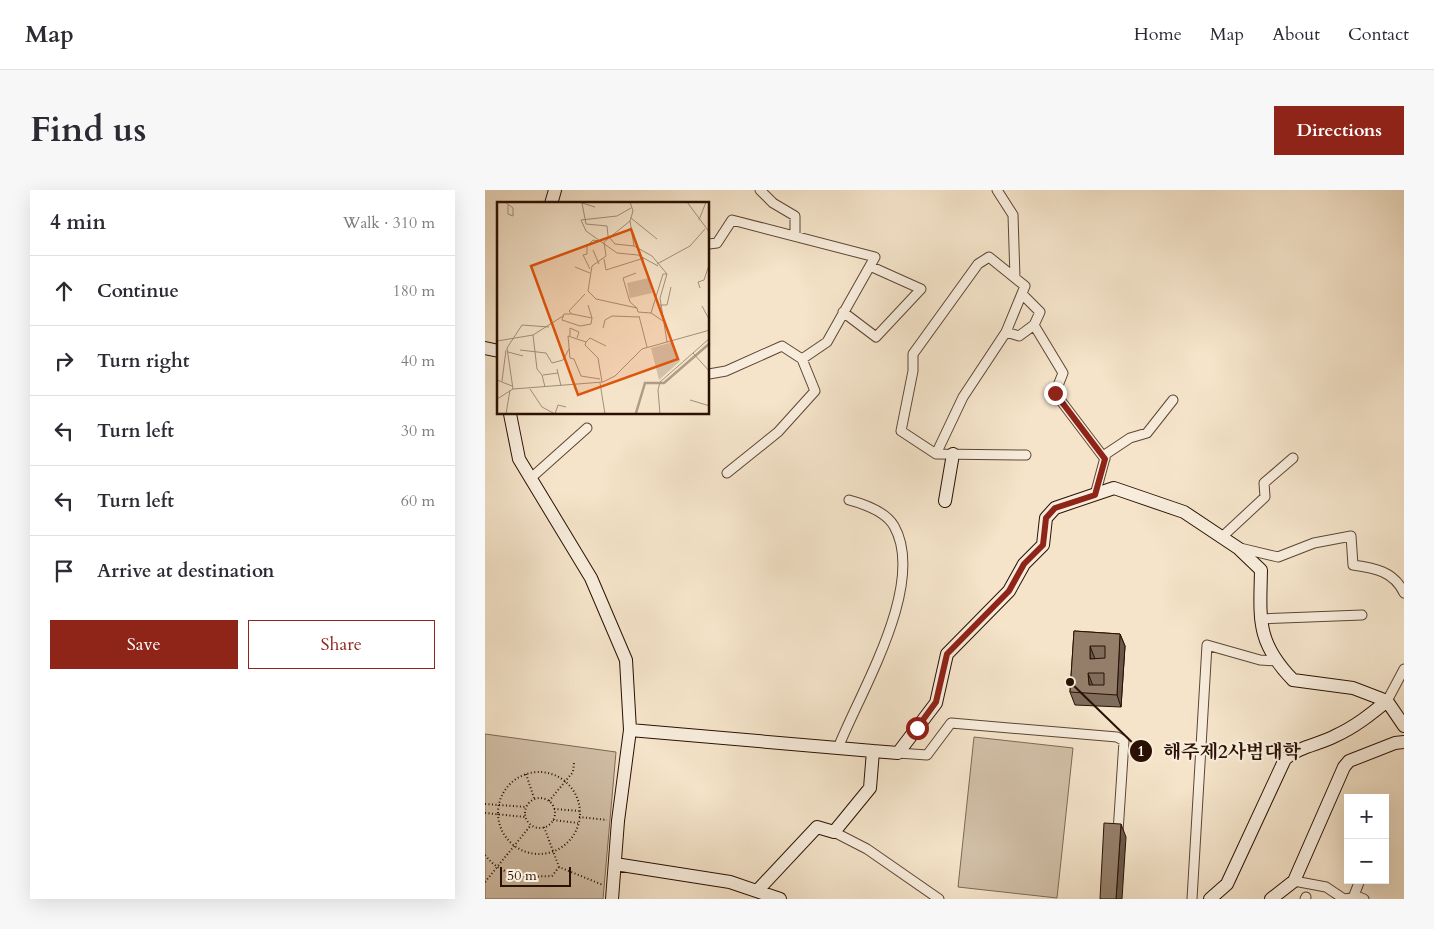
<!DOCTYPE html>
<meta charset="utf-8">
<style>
body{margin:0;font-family:Cardo,"Noto Serif KR",serif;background:#f7f7f7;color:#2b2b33}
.controls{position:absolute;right:15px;bottom:15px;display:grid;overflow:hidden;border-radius:0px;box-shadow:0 5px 20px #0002}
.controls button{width:45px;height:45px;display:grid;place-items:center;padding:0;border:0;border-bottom:1px solid #e1e1e2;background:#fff;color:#2b2b33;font:25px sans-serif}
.scale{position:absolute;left:15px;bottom:12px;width:71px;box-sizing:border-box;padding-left:5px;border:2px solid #2a1002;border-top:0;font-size:14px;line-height:18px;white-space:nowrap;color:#2a1002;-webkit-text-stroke:4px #f8eddd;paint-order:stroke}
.stop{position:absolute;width:15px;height:15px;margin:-11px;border:4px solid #8f2418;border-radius:50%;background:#fff}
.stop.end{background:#8f2418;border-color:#fff;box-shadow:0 1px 5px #0008}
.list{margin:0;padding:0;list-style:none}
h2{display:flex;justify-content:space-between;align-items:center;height:65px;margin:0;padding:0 20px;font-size:21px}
h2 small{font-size:16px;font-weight:400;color:#7c7c81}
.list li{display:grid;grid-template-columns:32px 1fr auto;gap:15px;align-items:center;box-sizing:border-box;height:70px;padding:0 20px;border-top:1px solid #e1e1e2}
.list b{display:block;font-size:19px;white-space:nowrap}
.list em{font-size:16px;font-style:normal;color:#7c7c81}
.actions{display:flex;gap:10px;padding:15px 20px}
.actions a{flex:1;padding:11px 0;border:1px solid #8f2418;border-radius:0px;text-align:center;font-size:18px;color:#8f2418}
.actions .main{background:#8f2418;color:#fff}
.icon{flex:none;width:28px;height:28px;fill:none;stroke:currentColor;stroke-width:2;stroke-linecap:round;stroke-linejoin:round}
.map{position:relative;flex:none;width:919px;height:709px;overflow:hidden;border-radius:0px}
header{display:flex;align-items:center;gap:30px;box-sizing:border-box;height:70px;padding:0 25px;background:#fff;border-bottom:1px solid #e1e1e2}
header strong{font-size:24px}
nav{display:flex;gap:28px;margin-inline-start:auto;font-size:18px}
.intro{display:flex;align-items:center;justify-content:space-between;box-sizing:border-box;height:120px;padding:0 30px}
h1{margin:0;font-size:35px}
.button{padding:12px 22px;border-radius:0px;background:#8f2418;color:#fff;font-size:18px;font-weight:700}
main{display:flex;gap:30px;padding:0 30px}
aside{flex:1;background:#fff;border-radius:0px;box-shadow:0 5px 20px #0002}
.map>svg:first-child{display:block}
.green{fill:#d2c0a8;stroke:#7e6855}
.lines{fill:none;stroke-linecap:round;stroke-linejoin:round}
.street-casing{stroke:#5d4534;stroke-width:11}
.secondary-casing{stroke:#2a1002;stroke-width:14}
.path{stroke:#2a1002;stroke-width:2;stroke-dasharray:1 2.5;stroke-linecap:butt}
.street{stroke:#f8eddd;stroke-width:9}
.secondary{stroke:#f8eddd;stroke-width:12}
.wall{fill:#7f6c5b;stroke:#2a1002}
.shaded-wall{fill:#68584a;stroke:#2a1002}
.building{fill:#947e6a;stroke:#2a1002;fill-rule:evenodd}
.route{stroke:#8f2418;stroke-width:6}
.inset-river{fill:none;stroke:#b09c86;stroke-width:2.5}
.inset-road{fill:none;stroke:#a48f7a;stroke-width:1}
.view{fill:#de550c;fill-opacity:0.15;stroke:#de550c;stroke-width:2.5}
.inset-edge{fill:none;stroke:#2a1002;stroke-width:2.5}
.leader{fill:none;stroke:#2a1002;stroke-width:2}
.callout-dot{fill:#2a1002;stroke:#f8eddd;stroke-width:2}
.mark-label{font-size:15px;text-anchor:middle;font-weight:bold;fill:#fff}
.callout-label{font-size:19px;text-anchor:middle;font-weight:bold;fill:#2a1002;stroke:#f8eddd;stroke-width:4.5;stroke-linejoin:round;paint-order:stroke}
</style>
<header>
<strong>Map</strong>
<nav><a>Home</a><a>Map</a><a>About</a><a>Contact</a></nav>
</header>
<div class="intro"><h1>Find us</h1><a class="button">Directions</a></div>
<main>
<aside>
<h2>4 min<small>Walk · 310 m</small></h2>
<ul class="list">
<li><svg class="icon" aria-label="ahead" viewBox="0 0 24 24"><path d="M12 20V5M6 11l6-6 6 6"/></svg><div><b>Continue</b></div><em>180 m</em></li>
<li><svg class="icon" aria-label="right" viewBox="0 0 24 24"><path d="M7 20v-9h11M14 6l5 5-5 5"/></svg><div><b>Turn right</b></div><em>40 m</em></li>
<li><svg class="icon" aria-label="left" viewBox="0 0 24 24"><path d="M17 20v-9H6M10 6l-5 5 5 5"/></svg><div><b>Turn left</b></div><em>30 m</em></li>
<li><svg class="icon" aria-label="left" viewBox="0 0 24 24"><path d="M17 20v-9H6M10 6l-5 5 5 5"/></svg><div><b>Turn left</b></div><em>60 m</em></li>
<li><svg class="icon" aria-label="arrive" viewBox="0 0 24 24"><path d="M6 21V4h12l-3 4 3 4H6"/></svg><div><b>Arrive at destination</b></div></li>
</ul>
<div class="actions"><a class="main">Save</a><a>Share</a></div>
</aside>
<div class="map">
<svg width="919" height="709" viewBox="0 0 919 709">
<rect width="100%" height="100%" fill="#f5e4ca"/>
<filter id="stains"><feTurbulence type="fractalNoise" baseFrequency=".004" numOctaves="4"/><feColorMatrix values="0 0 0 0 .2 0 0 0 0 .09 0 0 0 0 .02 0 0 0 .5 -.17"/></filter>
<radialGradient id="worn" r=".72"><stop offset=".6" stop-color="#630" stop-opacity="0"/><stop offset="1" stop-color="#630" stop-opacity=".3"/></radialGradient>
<path class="green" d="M 0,544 L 131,562 L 118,709 L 0,709 Z
M 489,547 L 588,558 L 572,708 L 473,697 Z"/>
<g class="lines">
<defs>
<path id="street" d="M 275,0 L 288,13 L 310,26 L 310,46
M 512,0 L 528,25 L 530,88
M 224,54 L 232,53 L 247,30 L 390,67 L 342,152 L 317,169 L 297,156 L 241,181 L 224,184
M 537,104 L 555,122 L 549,135
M 358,122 L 391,147 L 436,99 L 387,77
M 451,264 L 416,241 L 428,181 L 428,164 L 493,74 L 504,67 L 540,96 L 521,142
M 541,265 L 451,264 L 478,207 L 521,142 L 534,146 L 549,135 L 578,183 L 570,203 L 620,269
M 242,283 L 293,242 L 330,201 L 317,169
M 46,288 L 102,238
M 610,305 L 621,264 L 645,248 L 662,243 L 688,210
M 737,347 L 780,307 L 779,293 L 808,268
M 755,358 L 793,367 L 829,353 L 866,346 L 868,375 C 889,378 909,381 919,403
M 775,429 L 877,425
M 902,511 L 919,479
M 353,558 C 375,502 442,394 409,336 C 401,322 379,314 364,310
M 413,563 L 442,565 L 466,533 L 632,547 L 639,551 L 633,642
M 349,642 L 382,659 L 454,709
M 809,691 L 841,697 L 859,709 L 874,707 L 879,709
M 868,708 L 875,690
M 707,709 L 722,455 L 775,470 L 793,471
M 820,709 L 821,707"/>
<path id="secondary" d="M 66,14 L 70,0
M 0,158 L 14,161
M 25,224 L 34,269 L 106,388 L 141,470 L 145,540 L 133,631 L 127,709
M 460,311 L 468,264
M 145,540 L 388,561
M 130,674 L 245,692 L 295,709
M 272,701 L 332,637 L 349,642 L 385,598 L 388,561 L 413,563 L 451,513 L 462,464 L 524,401 L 539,374 L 558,355 L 561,328 L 570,318 L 629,298 L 699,322 L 753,358 L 776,380 C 775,429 771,452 808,490 L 868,498 L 902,511 L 919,536
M 725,709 L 742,694 L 800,569 C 815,556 833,555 850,546 C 870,537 886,524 902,511
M 786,709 L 809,691 L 859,577 L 864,571 L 910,553 L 919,552"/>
</defs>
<use href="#street" class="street-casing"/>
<use href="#secondary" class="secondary-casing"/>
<path class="path" d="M13 623a41 41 0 1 1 82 0a41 41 0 1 1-82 0Z
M 41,584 L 49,608
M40 623a15 15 0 1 1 30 0a15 15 0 1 1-30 0Z
M 64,611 L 88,582 L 89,573
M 0,614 L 41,617
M 69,619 L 95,621
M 0,623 L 40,627
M 94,627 L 122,630
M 68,630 L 93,633
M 59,637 L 74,677 L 118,695
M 0,665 C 18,688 41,687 67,686 L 74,677
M 0,692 L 46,635"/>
<use href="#street" class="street"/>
<use href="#secondary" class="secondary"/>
</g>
<path class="wall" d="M 589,441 L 635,444 L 640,456 L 636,517 L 590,515 L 585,502 Z"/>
<path class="shaded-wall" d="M 635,444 L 640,456 L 636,517 L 632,505 Z
M 605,456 L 610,469 L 605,469 Z
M 603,483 L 608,496 L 604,495 Z
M 636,634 L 641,647 L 637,709 L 631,709 Z"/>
<path class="building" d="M 589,441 L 635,444 L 632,505 L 585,502 ZM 605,456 L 620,456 L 620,468 L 605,469 ZM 603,483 L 619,483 L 619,495 L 604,495 Z
M 619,633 L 636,634 L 631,709 L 615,709 Z"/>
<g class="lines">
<path class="route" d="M 432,538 L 451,512 L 462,464 L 524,401 L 539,374 L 558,355 L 561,328 L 570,318 L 610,305 L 620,269 L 570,203"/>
</g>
<g transform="translate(12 12)">
<rect width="212" height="212" fill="#f5e4ca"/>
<path d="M 152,76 L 155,91 L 133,96 L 130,81 ZM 176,140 L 183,159 L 162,178 L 154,146 Z" fill="#d2c0a8"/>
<path class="inset-river" d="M 139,211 L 148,181 L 167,181 L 213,141"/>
<path class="inset-road" d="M 8,0 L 16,6 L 16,14 L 11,12 L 11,3M 133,0 L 136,9 L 133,19 L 107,40 L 109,54 L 95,64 L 91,89 L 99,97 L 140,106 L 141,110 L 154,111 L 166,119M 190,0 L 213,31M 98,5 L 85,1 L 89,22 L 110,24 L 111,34 L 118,42 L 137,44 L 155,54 L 170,72 L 163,96 L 170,140M 134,6 L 120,14 L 84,18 L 89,29 L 120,51 L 141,53 L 161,64M 134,16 L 160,37M 202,18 L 209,0M 133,19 L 137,44M 96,48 L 102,62M 107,57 L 109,68 L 147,56M 160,62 L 193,44 L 208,27M 78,65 L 93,71M 93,67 L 86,53 L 90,52 L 90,44 L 96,38 L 101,39M 139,71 L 126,76 L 133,100 L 140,106M 203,86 L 201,80 L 207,78 L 213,60M 88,92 L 72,109 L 75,112 L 95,116 L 91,103M 163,103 L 170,103 L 174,85M 205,104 L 213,119M 154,111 L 166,72 L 170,72M 75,112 L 67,112 L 65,118 L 83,124 L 94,122 L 95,116M 142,114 L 150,145M 106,126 L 108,118 L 115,114 L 142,115M 36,133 L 66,114M 73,134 L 73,126 L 82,130 L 80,136M 0,139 L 36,133 L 40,167 L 45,173 L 48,185M 89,140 L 93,136 L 109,144M 23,148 L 49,151 L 55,161 L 66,158 L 72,147M 11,150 L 26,154M 196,151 L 213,170M 60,167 L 64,184M 46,173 L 61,171M 103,177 L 84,174 L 77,157 L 73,156 L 71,134 L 89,140 L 88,143 L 101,156 L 105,180M 0,178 L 15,184M 5,179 L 9,148M 103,181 L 108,212M 16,187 L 10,146 L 25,123 L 52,125M 33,187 L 45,205 L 58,212M 0,197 L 16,187 L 106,180 L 118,174 L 145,147 L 213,128M 193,198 L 213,204M 9,212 L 13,188M 58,212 L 61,203 L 69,205M 163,212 L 161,188 L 163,180 L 213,136"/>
<path class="view" d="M 134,27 L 181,157 L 81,193 L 34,64 Z"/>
<rect width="212" height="212" class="inset-edge"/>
</g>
<path class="leader" d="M585 492L656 561"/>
<g class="callout-dot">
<circle cx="585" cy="492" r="5"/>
<circle cx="656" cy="561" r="12"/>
</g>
<g class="mark-label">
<text x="656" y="566">1</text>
</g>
<g class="callout-label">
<text x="747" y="568">해주제2사범대학</text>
</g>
<rect width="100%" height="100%" filter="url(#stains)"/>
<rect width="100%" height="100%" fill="url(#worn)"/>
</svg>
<div class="controls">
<button>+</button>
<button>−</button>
</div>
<div class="scale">50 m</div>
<div class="stop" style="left:432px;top:538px"></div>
<div class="stop end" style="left:570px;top:203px"></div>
</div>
</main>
